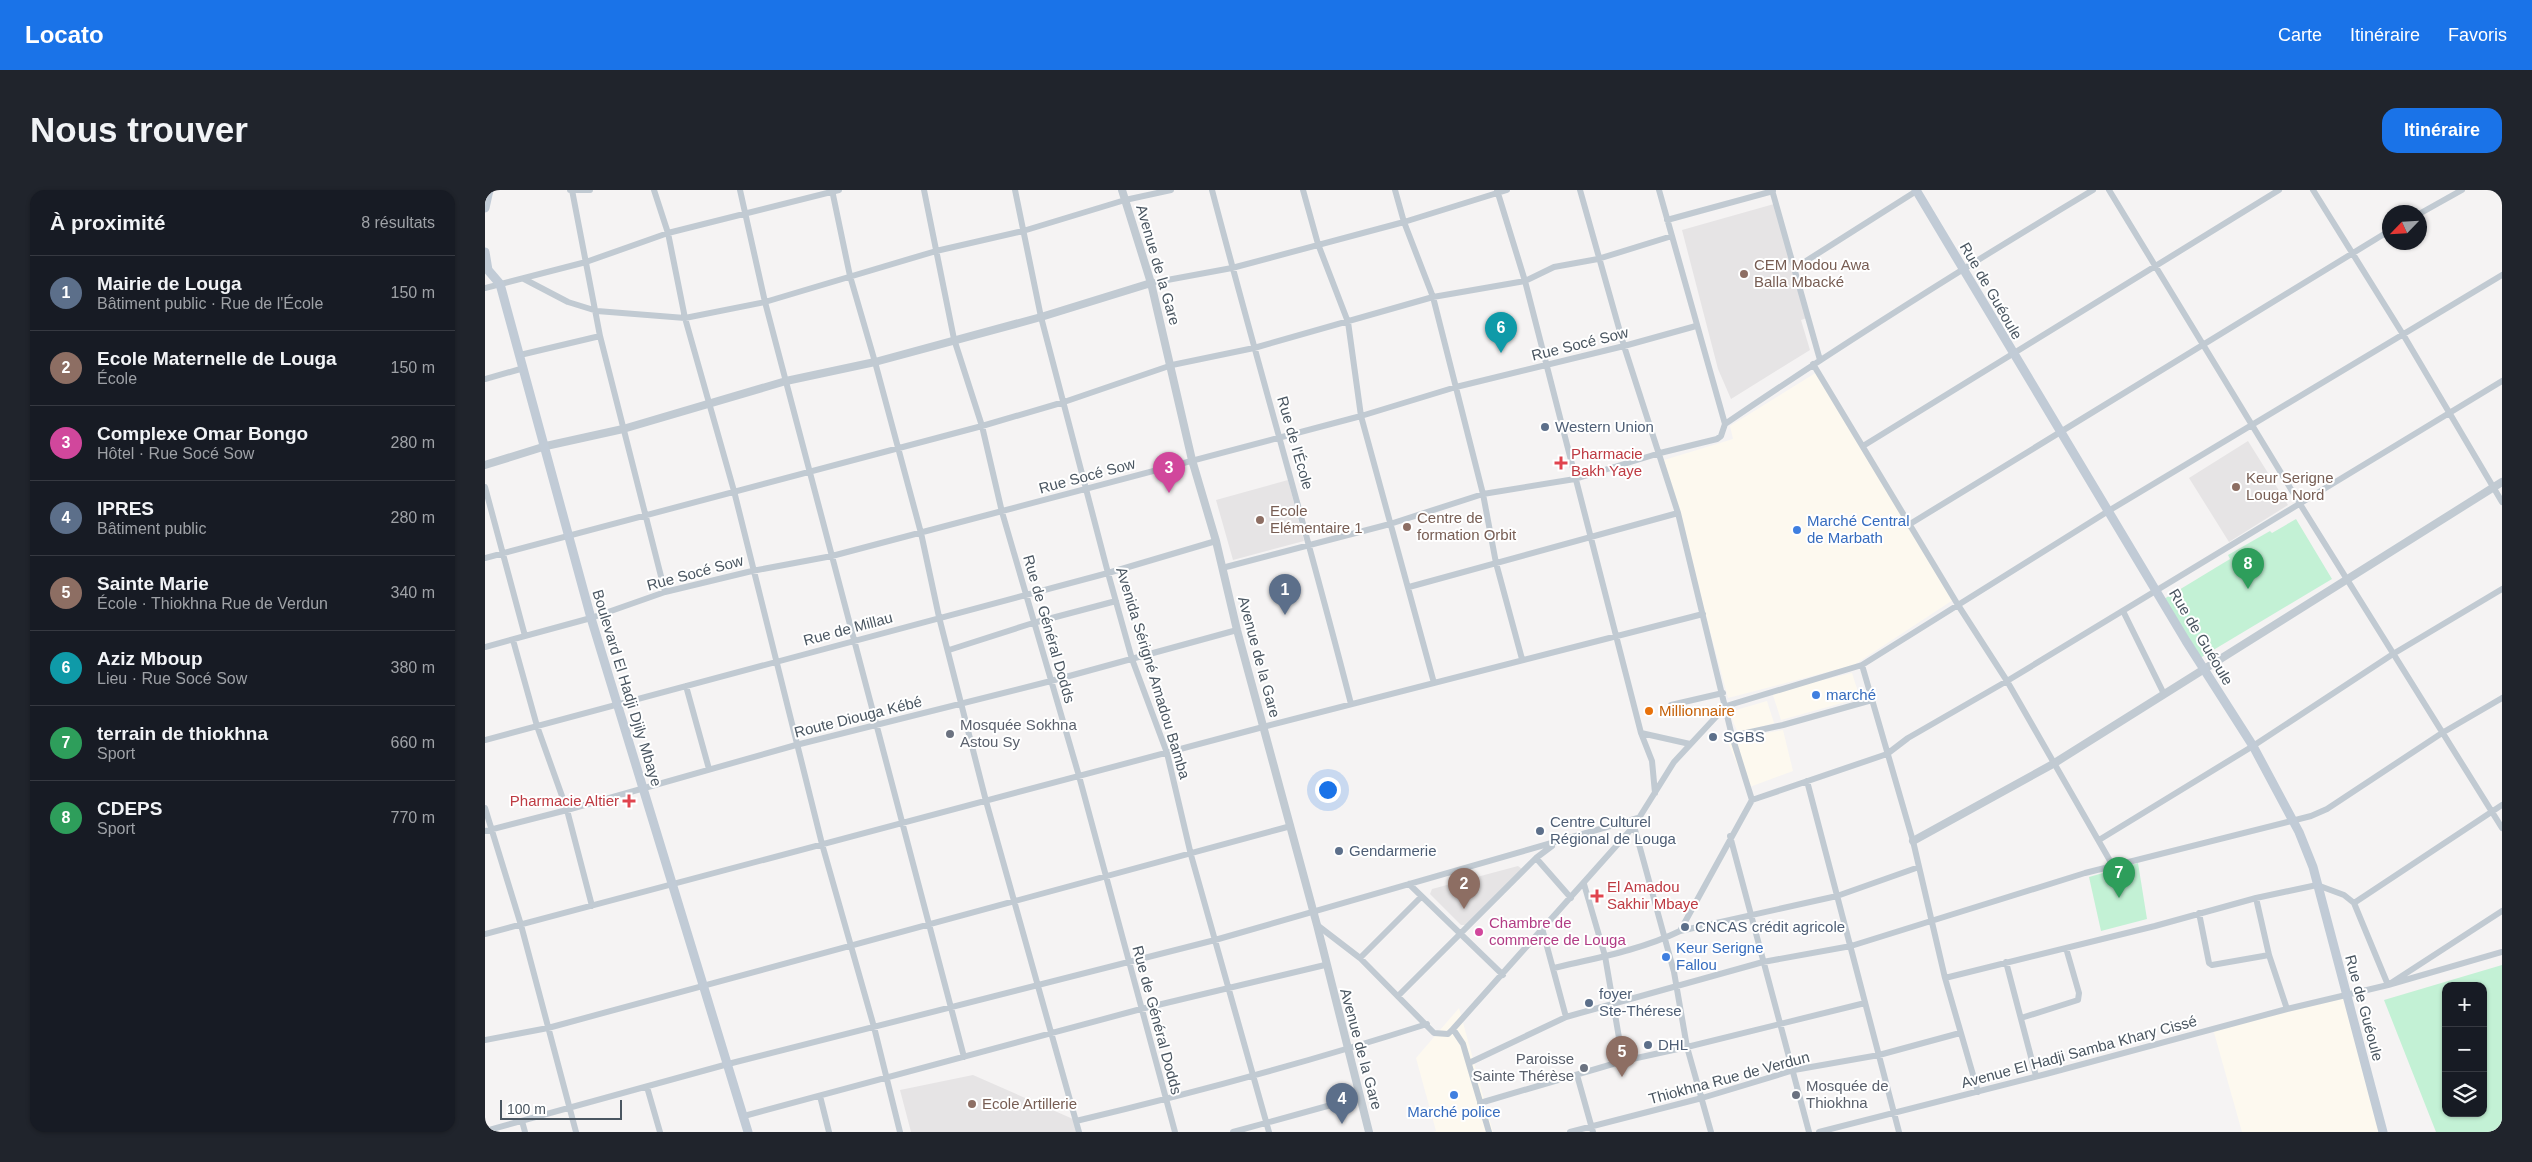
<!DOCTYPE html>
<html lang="fr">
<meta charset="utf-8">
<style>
body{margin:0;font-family:Arial,sans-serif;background:#20242c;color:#f1f3f6}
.controls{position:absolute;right:15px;bottom:15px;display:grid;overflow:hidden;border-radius:10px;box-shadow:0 1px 4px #0004}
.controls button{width:45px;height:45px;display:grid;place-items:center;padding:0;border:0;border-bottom:1px solid #363941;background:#171b24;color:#f1f3f6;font:25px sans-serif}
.compass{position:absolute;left:1897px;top:15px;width:45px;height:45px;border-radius:50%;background:#171b24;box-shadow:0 1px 4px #0004;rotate:245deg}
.scale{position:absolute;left:15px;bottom:12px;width:122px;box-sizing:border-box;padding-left:5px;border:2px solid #4a5661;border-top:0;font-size:14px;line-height:18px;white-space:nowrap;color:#4a5661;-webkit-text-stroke:4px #fff;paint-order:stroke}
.you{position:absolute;left:842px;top:599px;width:18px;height:18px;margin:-12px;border:4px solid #fff;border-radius:50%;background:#1a73e8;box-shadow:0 0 0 8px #1a73e833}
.badge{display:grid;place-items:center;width:32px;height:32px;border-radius:50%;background:#1a73e8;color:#fff;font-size:16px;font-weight:700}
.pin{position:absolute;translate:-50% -41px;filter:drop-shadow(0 1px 2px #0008)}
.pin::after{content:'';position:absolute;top:26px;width:18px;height:15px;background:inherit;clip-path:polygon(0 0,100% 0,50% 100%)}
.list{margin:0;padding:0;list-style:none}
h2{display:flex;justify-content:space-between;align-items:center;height:65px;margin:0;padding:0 20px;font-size:21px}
h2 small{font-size:16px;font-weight:400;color:#9ea1a6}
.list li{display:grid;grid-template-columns:32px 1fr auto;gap:15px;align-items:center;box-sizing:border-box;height:75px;padding:0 20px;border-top:1px solid #363941}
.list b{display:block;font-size:19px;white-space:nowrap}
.list p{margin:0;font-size:16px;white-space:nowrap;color:#9ea1a6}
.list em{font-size:16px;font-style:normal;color:#9ea1a6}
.icon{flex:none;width:28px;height:28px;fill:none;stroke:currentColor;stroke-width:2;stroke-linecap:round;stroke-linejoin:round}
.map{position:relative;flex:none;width:2017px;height:942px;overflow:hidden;border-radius:15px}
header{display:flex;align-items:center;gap:30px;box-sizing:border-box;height:70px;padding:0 25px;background:#1a73e8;color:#fff}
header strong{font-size:24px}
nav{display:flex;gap:28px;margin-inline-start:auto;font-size:18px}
.intro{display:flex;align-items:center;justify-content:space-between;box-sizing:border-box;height:120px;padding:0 30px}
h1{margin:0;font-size:35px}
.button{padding:12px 22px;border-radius:15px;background:#1a73e8;color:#fff;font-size:18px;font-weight:700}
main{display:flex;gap:30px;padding:0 30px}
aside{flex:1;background:#171b24;border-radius:15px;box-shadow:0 1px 4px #0004}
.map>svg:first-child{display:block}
.commercial{fill:#fdf9ef}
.education{fill:#e6e4e5}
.green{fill:#c3f1d5;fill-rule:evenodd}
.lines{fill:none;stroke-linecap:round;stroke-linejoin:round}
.minor{stroke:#c1cad2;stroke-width:6}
.tertiary{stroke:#c1cad2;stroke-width:8}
.secondary{stroke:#c1cbd6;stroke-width:9}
.education-dot{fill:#8d6e63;stroke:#fff;stroke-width:2}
.service-dot{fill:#5c6f8a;stroke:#fff;stroke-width:2}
.health-dot{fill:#e0444e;stroke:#fff;stroke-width:2}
.shop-dot{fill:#3f7fe0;stroke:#fff;stroke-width:2}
.food-dot{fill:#e8710a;stroke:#fff;stroke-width:2}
.worship-dot{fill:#6b7280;stroke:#fff;stroke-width:2}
.hotel-dot{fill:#d1479c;stroke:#fff;stroke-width:2}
.labels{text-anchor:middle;stroke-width:4;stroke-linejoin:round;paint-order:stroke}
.street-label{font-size:15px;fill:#4a5661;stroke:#fff}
.education-label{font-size:15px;fill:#785e54;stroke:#fff;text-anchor:start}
.service-label{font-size:15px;fill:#4e5e75;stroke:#fff;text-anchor:start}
.health-label{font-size:15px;fill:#be3a42;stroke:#fff;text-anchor:start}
.shop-label{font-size:15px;fill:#366cbe;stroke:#fff;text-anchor:start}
.food-label{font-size:15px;fill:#c56008;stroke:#fff;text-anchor:start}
.worship-label{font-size:15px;fill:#5b616d;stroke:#fff;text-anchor:start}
.hotel-label{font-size:15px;fill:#b23c85;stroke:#fff;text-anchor:start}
</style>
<header>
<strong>Locato</strong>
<nav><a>Carte</a><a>Itinéraire</a><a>Favoris</a></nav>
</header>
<div class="intro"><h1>Nous trouver</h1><a class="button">Itinéraire</a></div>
<main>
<aside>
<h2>À proximité<small>8 résultats</small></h2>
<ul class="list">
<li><span class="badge" style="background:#5c6f8a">1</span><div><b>Mairie de Louga</b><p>Bâtiment public · Rue de l'École</p></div><em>150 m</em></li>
<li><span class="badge" style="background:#8d6e63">2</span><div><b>Ecole Maternelle de Louga</b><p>École</p></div><em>150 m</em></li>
<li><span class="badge" style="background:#d1479c">3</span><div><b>Complexe Omar Bongo</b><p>Hôtel · Rue Socé Sow</p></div><em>280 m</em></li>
<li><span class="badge" style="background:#5c6f8a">4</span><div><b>IPRES</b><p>Bâtiment public</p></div><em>280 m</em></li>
<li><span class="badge" style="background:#8d6e63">5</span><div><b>Sainte Marie</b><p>École · Thiokhna Rue de Verdun</p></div><em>340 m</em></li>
<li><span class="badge" style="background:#0f9aa8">6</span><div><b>Aziz Mboup</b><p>Lieu · Rue Socé Sow</p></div><em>380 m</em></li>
<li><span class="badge" style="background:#2e9e5b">7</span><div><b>terrain de thiokhna</b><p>Sport</p></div><em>660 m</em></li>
<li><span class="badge" style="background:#2e9e5b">8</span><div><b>CDEPS</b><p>Sport</p></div><em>770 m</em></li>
</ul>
</aside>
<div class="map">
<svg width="2017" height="942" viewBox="0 0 2017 942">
<rect width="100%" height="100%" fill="#f5f3f3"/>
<path class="commercial" d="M 1332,182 L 1468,410 L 1369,475 L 1243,508 L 1179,270 L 1248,249 L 1245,236 Z
M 1367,483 L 1375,508 L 1296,530 L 1287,502 Z
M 1282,511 L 1289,533 L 1253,543 L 1244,522 Z
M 1298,540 L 1308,581 L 1262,598 L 1242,550 Z
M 1859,802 L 1895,942 L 1757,942 L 1728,839 Z
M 974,818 L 1008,942 L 948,942 L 951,941 L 931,868 Z"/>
<path class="education" d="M 1289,14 L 1322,128 L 1316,130 L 1325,160 L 1246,209 L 1233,179 L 1197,40 Z
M 1763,251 L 1803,315 L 1744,352 L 1704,288 Z
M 803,290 L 819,351 L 748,370 L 731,310 Z
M 1033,676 L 1037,679 L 982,735 L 976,735 L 945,704 L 947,699 Z
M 488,885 L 588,929 L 592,942 L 426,942 L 415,900 Z"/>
<path class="green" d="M 1811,329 L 1847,389 L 1715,468 L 1679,409 L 1745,369 L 1743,365 L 1785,341 L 1787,343 Z
M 1653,673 L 1662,729 L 1616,741 L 1604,687 Z
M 2017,775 L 2017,942 L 1951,942 L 1899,810 ZM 1961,796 L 1998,796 L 1998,923 L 1961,923 Z"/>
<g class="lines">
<path class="minor" d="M 85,0 L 105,0
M 87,0 L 115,146 L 180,402
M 169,0 L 183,43 L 200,128 L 249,301 L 337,654 L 389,837 L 415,942
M 255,0 L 280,112 L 479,867
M 347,0 L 365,86 L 390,172 L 436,343 L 454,427 L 501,611 L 594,942
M 439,0 L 469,149 L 497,236 L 517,322 L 594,586 L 690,942
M 530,0 L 556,127 L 623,383 L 647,469 L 682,563 L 706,665 L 784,942
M 727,0 C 772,172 822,342 866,514
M 818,0 L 833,54 L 863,132 L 876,226 L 949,493
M 910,0 L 919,32 L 948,107 L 998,304 L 1011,373 L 1037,469
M 1012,0 L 1040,91 L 1156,543 L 1167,571 L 1170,603
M 1095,0 L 1139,156 L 1193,323 L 1247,546 L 1267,610
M 1287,0 L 1335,170
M 1624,0 L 1815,314 L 2017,638
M 1828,0 L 1919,146 L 2017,312
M 1934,24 L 1977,0
M 1182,30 L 1288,1
M 1310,78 L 1433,0
M 39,89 L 83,112 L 112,121 L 200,128 L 280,112 L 451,61 L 538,41 L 640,10 L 686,0
M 666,93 L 747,78 L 919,32 L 1022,0
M 0,98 L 101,72 L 183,43 L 354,0
M 35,165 L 115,146
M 1328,174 L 1473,415 L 1522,491 L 1628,676
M 0,189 L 39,178
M 1240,234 C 1360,152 1483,75 1608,0
M 1378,256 L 1794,0
M 0,297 L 40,446
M 1425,334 L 1904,41
M 0,368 L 497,236 L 579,212 L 687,175 L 769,158 L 948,107 L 1040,91 L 1069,77 L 1113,69 L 1187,46
M 737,378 L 905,334 L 998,304 L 1090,289 L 1175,263 L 1232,249 L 1236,246 L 1240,234 L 1174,0
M 924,397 L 1193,323
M 1638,421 L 1679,504
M 28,450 L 52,536 L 82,620 L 107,716
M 0,457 L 106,428 L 180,402 L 267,381 L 347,366 L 876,226 L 971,197 L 1139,156 L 1211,136
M 464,460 L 548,433 L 631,411
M 1377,475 L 1428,651 L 1460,788 L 1493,902
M 201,496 L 224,579
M 1186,515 L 1238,503
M 1156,543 L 1205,554
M 1247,546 L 1298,535 L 1387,510
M 0,550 L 623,383 L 731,351
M 1322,591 L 1414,942
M 0,618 L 36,735 L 91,942
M 1149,636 L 1189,782 L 1202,857 L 1226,942
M 0,641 L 82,620 L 311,555 L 566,491 L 752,440
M 1245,646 L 1324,942
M 1614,650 L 1768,556 L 1908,464 L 2017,399
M 1051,668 L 1086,708
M 924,694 L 1018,785
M 1099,694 L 1120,766 L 1138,871
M 1771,708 L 1784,765 L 1802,819
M 1869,713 L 2017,615
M 1714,723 L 1724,773 L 1727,775 L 1784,765
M 832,735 L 875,768 L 949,843 L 963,844 L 968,839 L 978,854 L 1004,942
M 1057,738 L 1081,827
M 1195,741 L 1267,610 L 1402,564 L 1423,548 L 1522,491 L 2017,191
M 0,744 L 778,537 L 1218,424
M 875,768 L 936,707
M 1521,772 L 1551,886
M 1069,778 C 1111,768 1156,760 1195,741 L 1352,706 L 1434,677
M 1460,788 L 1670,736 L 1771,708 L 1832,695 L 1859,705 L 1869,713 L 1903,795 L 2017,721
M 914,805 L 1051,668 L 1067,656
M 1536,828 L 1593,810 L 1594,803 L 1581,758
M 968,839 L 1149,636 L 1189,572 L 1241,516 L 1377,475 L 1625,320 L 2017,85
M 0,850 L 63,838 L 806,636
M 984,873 L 1081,827 L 1278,772 L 1366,756 L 1600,683 L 1826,626 L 1842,619 L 1957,543 L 2017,508
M 1092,885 L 1108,942
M 162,897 L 175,942
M 335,906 L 344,942
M 995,913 L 1138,871 L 1202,857 L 1380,813
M 259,926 L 656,819 L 840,775
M 37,931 L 40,942
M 591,931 C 709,903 826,871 942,834
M 0,941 L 243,874 L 730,750 L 1153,628
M 748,942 L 875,907
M 1085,942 L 1217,908 L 1309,880 L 1394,865 L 1475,843
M 1334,942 L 1561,884 L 1802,819 L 1903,795 L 2017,762"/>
<path class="tertiary" d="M 637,0 L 666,93 L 707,270 L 731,351 L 752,440 L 832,735 L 884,942
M 0,275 L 61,256 L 138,239 L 301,191 L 390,172 L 556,127 L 666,93
M 1428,651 L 1568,574 L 2017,292"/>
<path class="secondary" d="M 1431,0 L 1701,451 L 1768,556 L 1814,642 L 1828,677 L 1898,942
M 0,18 L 4,0
M 0,62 L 3,80 L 15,94 L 106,428 L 263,942"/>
</g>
<g class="education-dot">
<circle cx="1259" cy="84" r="5"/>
<circle cx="1751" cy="297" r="5"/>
<circle cx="775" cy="330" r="5"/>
<circle cx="922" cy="337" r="5"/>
<circle cx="487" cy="914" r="5"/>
</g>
<g class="service-dot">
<circle cx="1060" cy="237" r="5"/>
<circle cx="1228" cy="547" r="5"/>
<circle cx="1055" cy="641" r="5"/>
<circle cx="854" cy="661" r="5"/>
<circle cx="1200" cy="737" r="5"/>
<circle cx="1104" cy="813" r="5"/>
<circle cx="1163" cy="855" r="5"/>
</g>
<g class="health-dot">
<path d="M1073.5 265.5h5v5h5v5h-5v5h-5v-5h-5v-5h5z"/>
<path d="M141.5 603.5h5v5h5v5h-5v5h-5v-5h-5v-5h5z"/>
<path d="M1109.5 698.5h5v5h5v5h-5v5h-5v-5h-5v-5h5z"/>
</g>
<g class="shop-dot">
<circle cx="1312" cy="340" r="5"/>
<circle cx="1331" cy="505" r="5"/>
<circle cx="1181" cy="767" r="5"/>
<circle cx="969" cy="905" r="5"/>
</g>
<circle class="food-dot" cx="1164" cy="521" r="5"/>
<g class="worship-dot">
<circle cx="465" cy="544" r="5"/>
<circle cx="1099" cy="878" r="5"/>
<circle cx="1311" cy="905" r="5"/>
</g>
<circle class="hotel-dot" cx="994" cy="742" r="5"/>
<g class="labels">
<g class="street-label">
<text transform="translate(673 75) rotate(74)" y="5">Avenue de la Gare</text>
<text transform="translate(1506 101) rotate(60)" y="5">Rue de Guéoule</text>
<text transform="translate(1095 154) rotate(-14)" y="5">Rue Socé Sow</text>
<text transform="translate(810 253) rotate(74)" y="5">Rue de l'École</text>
<text transform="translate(602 286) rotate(-15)" y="5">Rue Socé Sow</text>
<text transform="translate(210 383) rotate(-15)" y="5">Rue Socé Sow</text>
<text transform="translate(363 439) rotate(-15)" y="5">Rue de Millau</text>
<text transform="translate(564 439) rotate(74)" y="5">Rue de Général Dodds</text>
<text transform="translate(1716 447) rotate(59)" y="5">Rue de Guéoule</text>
<text transform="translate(774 467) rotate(75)" y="5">Avenue de la Gare</text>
<text transform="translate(668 483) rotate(73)" y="5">Avenida Sérigné Amadou Bamba</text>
<text transform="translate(142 498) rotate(73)" y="5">Boulevard El Hadji Djily Mbaye</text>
<text transform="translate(373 527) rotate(-14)" y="5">Route Diouga Kébé</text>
<text transform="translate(1879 818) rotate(75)" y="5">Rue de Guéoule</text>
<text transform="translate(672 830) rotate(75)" y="5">Rue de Général Dodds</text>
<text transform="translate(876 859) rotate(75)" y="5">Avenue de la Gare</text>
<text transform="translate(1594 862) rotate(-15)" y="5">Avenue El Hadji Samba Khary Cissé</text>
<text transform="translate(1244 888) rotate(-15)" y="5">Thiokhna Rue de Verdun</text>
</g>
<g class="education-label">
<text x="1269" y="80">CEM Modou Awa<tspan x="1269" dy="17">Balla Mbacké</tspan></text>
<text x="1761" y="293">Keur Serigne<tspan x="1761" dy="17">Louga Nord</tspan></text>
<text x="785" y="326">Ecole<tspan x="785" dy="17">Elémentaire 1</tspan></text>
<text x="932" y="333">Centre de<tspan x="932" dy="17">formation Orbit</tspan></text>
<text x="497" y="919">Ecole Artillerie</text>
</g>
<g class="service-label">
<text x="1070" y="242">Western Union</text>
<text x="1238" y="552">SGBS</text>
<text x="1065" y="637">Centre Culturel<tspan x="1065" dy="17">Régional de Louga</tspan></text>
<text x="864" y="666">Gendarmerie</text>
<text x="1210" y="742">CNCAS crédit agricole</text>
<text x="1114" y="809">foyer<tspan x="1114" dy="17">Ste-Thérese</tspan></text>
<text x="1173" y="860">DHL</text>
</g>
<g class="health-label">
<text x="1086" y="269">Pharmacie<tspan x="1086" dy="17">Bakh Yaye</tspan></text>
<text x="134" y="616" text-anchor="end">Pharmacie Altier</text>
<text x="1122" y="702">El Amadou<tspan x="1122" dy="17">Sakhir Mbaye</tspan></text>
</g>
<g class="shop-label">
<text x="1322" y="336">Marché Central<tspan x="1322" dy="17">de Marbath</tspan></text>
<text x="1341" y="510">marché</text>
<text x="1191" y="763">Keur Serigne<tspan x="1191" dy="17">Fallou</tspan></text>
<text x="969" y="927" text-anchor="middle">Marché police</text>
</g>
<g class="food-label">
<text x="1174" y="526">Millionnaire</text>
</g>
<g class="worship-label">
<text x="475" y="540">Mosquée Sokhna<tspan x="475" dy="17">Astou Sy</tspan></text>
<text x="1089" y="874" text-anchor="end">Paroisse<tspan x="1089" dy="17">Sainte Thérèse</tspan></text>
<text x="1321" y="901">Mosquée de<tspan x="1321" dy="17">Thiokhna</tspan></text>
</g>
<g class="hotel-label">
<text x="1004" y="738">Chambre de<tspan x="1004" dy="17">commerce de Louga</tspan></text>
</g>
</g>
</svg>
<div class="controls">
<button>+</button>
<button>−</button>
<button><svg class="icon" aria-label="layers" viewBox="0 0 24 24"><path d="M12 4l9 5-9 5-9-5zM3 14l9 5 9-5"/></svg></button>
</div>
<svg class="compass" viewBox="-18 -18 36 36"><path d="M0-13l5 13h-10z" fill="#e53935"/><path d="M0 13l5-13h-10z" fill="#9ea1a6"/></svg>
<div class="scale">100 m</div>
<div class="you"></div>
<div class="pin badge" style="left:800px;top:425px;background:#5c6f8a">1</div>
<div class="pin badge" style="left:979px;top:719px;background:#8d6e63">2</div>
<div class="pin badge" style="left:684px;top:303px;background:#d1479c">3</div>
<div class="pin badge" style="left:857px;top:934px;background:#5c6f8a">4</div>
<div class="pin badge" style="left:1137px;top:887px;background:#8d6e63">5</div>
<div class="pin badge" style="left:1016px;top:163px;background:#0f9aa8">6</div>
<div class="pin badge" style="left:1634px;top:708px;background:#2e9e5b">7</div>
<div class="pin badge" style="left:1763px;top:399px;background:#2e9e5b">8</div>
</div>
</main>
